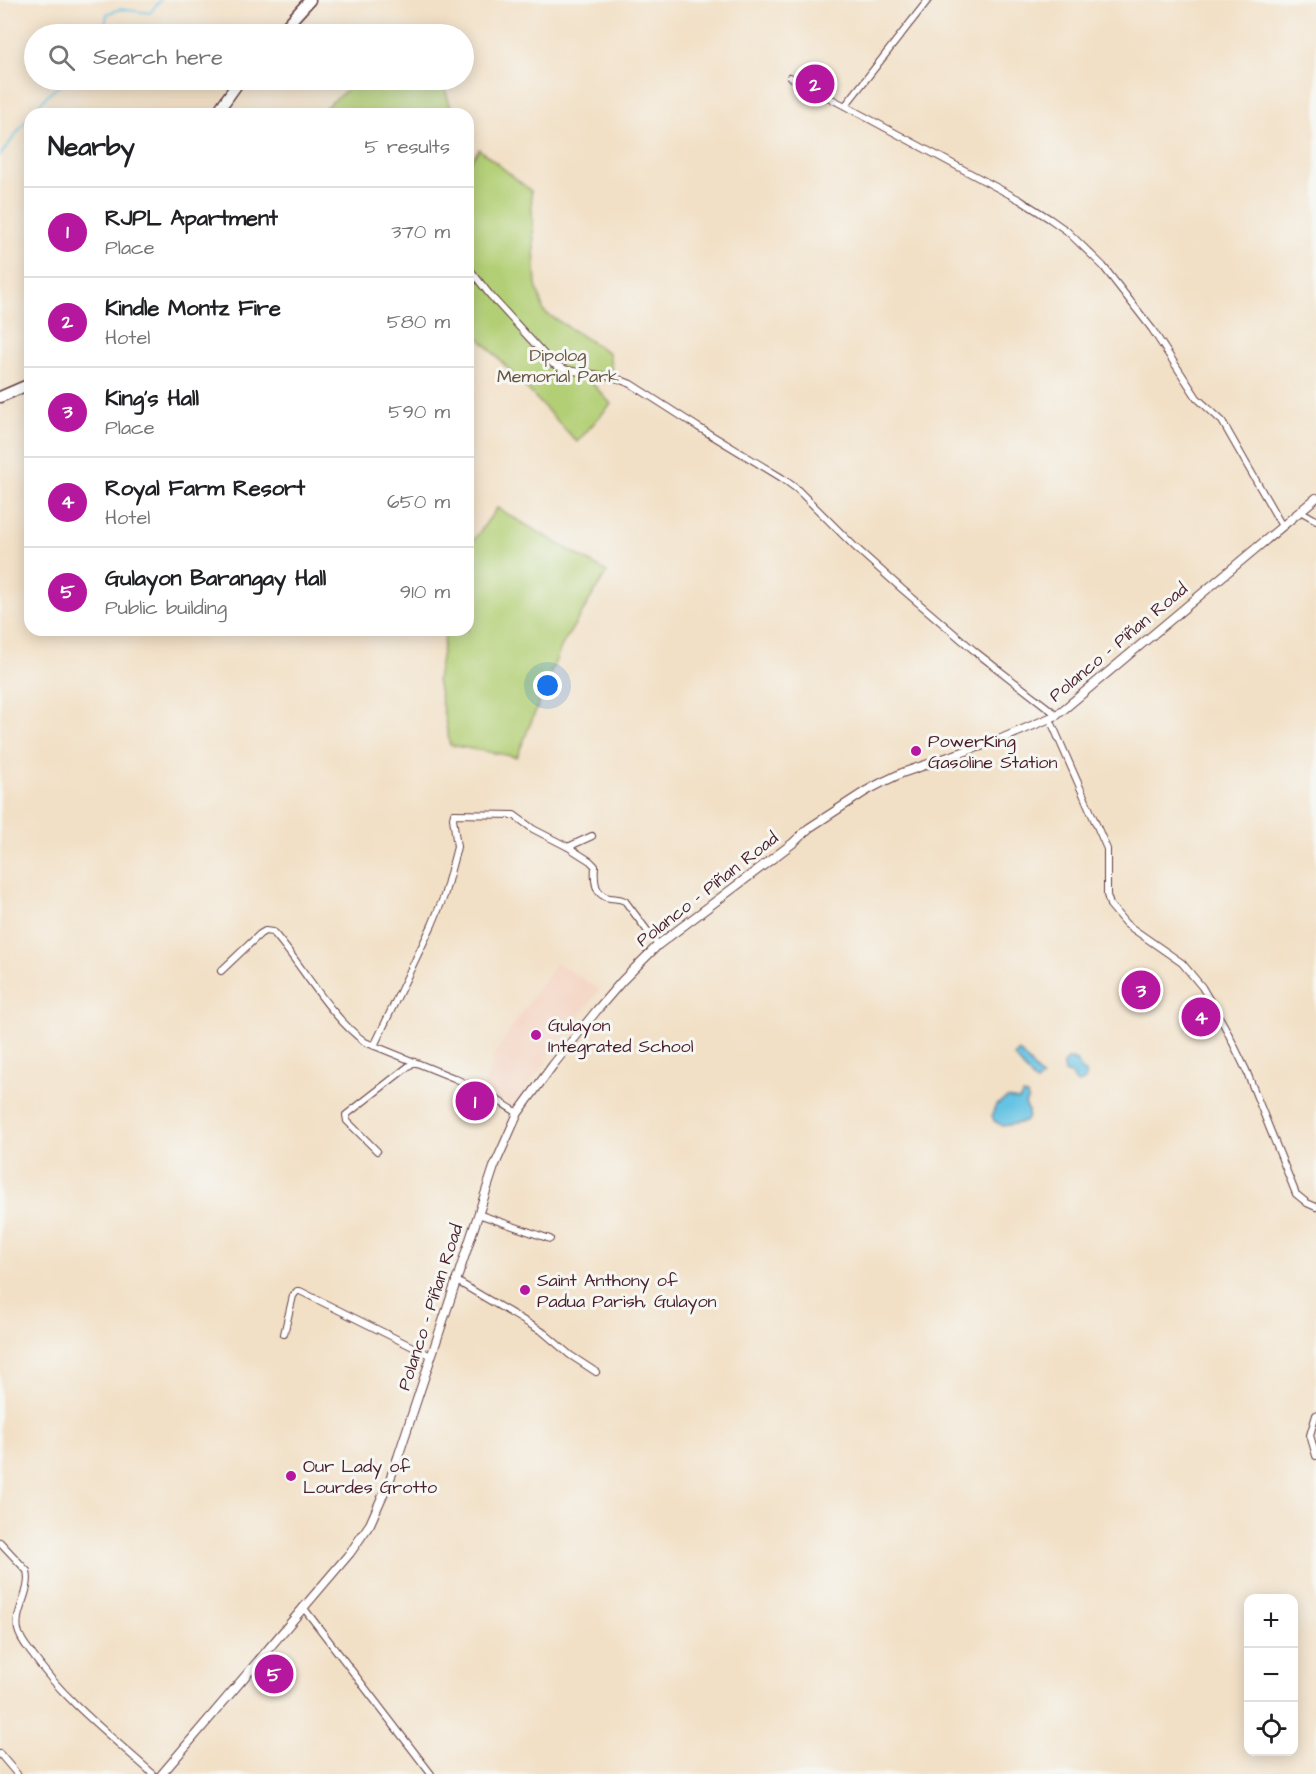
<!DOCTYPE html>
<meta charset="utf-8">
<style>
body{margin:0;font-family:"Architects Daughter",sans-serif;background:#f6f6f6;color:#202124}
.controls{position:absolute;right:18px;bottom:18px;display:grid;overflow:hidden;border-radius:12px;box-shadow:0 3px 15px #0003}
.controls button{width:54px;height:54px;display:grid;place-items:center;padding:0;border:0;border-bottom:2px solid #e0e0e0;background:#fff;color:#202124;font:30px sans-serif}
.you{position:absolute;left:548px;top:686px;width:21px;height:21px;margin:-15px;border:4px solid #fff;border-radius:50%;background:#1a73e8;box-shadow:0 0 0 9px #1a73e833}
.badge{display:grid;place-items:center;width:39px;height:39px;border-radius:50%;background:#b5179e;color:#fff;font-size:20px;font-weight:700}
.pin{position:absolute;translate:-50% -50%;border:3px solid #fff;box-shadow:0 2px 6px #0006}
.list{margin:0;padding:0;list-style:none}
h2{display:flex;justify-content:space-between;align-items:center;height:78px;margin:0;padding:0 24px;font-size:26px}
h2 small{font-size:20px;font-weight:400;color:#757577}
.list li{display:grid;grid-template-columns:39px 1fr auto;gap:18px;align-items:center;box-sizing:border-box;height:90px;padding:0 24px;border-top:2px solid #e0e0e0}
.list b{display:block;font-size:22px;white-space:nowrap}
.list p{margin:0;font-size:20px;white-space:nowrap;color:#757577}
.list em{font-size:20px;font-style:normal;color:#757577}
.icon{flex:none;width:33px;height:33px;fill:none;stroke:currentColor;stroke-width:2;stroke-linecap:round;stroke-linejoin:round}
.map{position:relative;flex:none;width:1316px;height:1774px;overflow:hidden}
.search{position:absolute;background:#fff;box-shadow:0 3px 15px #0003;left:24px;top:24px;width:450px;height:66px;display:flex;align-items:center;gap:15px;box-sizing:border-box;padding:0 21px;border-radius:33px;color:#757577;font-size:22px}
.panel{position:absolute;background:#fff;box-shadow:0 3px 15px #0003;left:24px;top:108px;width:450px;height:528px;border-radius:18px}
.map>svg:first-child{display:block}
.built{fill:#f4d3c1}
.green{fill:#b2cf75;stroke:#7e7750;stroke-width:1.5}
.water{fill:#65c3e3;stroke:#587187;stroke-width:1.5}
.lines{fill:none;stroke-linecap:round;stroke-linejoin:round}
.stream{stroke:#65c3e3;stroke-width:2}
.street-casing{stroke:#633c42;stroke-width:8}
.secondary-casing{stroke:#633c42;stroke-width:10}
.highway-casing{stroke:#633c42;stroke-width:13}
.street{stroke:#fff;stroke-width:6}
.secondary{stroke:#fff;stroke-width:8}
.highway{stroke:#fff;stroke-width:10}
.poi-dot{fill:#b5179e;stroke:#f6f6f2;stroke-width:2}
.labels{text-anchor:middle;stroke-width:6;stroke-linejoin:round;paint-order:stroke}
.park-label{font-size:18px;fill:#695441;stroke:#f6f6f2}
.street-label{font-size:18px;fill:#4a1f2b;stroke:#f6f6f2}
.poi-label{font-size:18px;fill:#4a1f2b;stroke:#f6f6f2;text-anchor:start}
</style>
<div class="map">
<svg width="1316" height="1774" viewBox="0 0 1316 1774">
<rect width="100%" height="100%" fill="#f6f6f2"/>
<filter id="ink" filterUnits="userSpaceOnUse"><feTurbulence type="fractalNoise" baseFrequency=".0167" numOctaves="2"/><feDisplacementMap in="SourceGraphic" scale="12" xChannelSelector="R" yChannelSelector="G"/><feConvolveMatrix kernelMatrix="1 2 1 2 8 2 1 2 1" color-interpolation-filters="sRGB"/></filter>
<filter id="wash" filterUnits="userSpaceOnUse"><feTurbulence type="fractalNoise" baseFrequency=".008" numOctaves="4" result="noise"/><feDisplacementMap in="SourceGraphic" scale="24" xChannelSelector="R" yChannelSelector="G"/><feGaussianBlur stdDeviation="1.35" result="paint"/><feColorMatrix in="noise" values="0 0 0 0 0 0 0 0 0 0 0 0 0 0 0 0 0 1.4 0 .05"/><feComposite in="paint" operator="in"/></filter>
<g filter="url(#wash)">
<rect width="100%" height="100%" fill="#f2e0c6"/>
<path class="built" d="M 556,962 L 600,990 L 579,1016 L 513,1108 L 483,1089 L 494,1054 Z"/>
<path class="green" d="M 359,80 L 442,80 L 453,114 L 323,114 L 322,110 Z
M 479,149 L 531,191 L 536,285 L 544,312 L 609,353 L 612,372 L 608,375 L 601,376 L 592,383 L 611,404 L 577,442 L 468,326 L 468,165 Z
M 497,508 L 607,572 L 562,645 L 517,757 L 450,745 L 437,680 L 446,630 L 468,630 L 468,548 Z"/>
<path class="water" d="M 1019,1051 L 1042,1078 L 1036,1083 L 1014,1056 Z
M 1068,1059 C 1076,1058 1080,1064 1081,1070 L 1086,1073 C 1088,1079 1083,1083 1077,1083 L 1074,1080 L 1073,1076 L 1065,1072 L 1063,1064 Z
M 1023,1094 L 1027,1096 L 1028,1099 L 1025,1104 C 1029,1110 1030,1116 1025,1122 L 1003,1126 L 994,1121 L 992,1115 L 996,1105 L 1007,1098 L 1019,1100 Z"/>
<g class="lines">
<path class="stream" d="M 104,34 L 107,14 L 120,9 L 150,13 L 160,0
M 31,114 C 41,100 53,90 67,80
M 0,156 L 30,115"/>
</g>
</g>
<g filter="url(#ink)">
<g class="lines">
<defs>
<path id="street" d="M 928,0 L 845,106 L 1020,200 L 1050,219 L 1067,231 L 1103,266 L 1152,329 L 1197,398 L 1222,421 L 1282,526
M 790,77 L 845,106
M 468,267 L 490,295 L 553,364 L 567,370 L 613,377 L 631,384 L 698,427 L 782,478 L 797,489 L 854,546 L 902,589 L 977,653 L 1057,715
M 1300,511 L 1316,520
M 1050,719 L 1107,849 L 1107,895 L 1110,905 L 1126,924 L 1182,963 L 1202,987 L 1225,1027 L 1246,1070 L 1296,1194 L 1307,1203 L 1316,1207
M 568,847 L 592,836
M 221,971 L 260,934 L 265,931 L 273,932 C 303,966 328,1015 365,1042 L 454,1078 L 486,1093 L 518,1113
M 374,1046 L 432,925 L 444,896 L 457,847 L 453,818 L 454,814 L 514,815 L 533,829 L 568,847 L 590,861 L 595,866 C 594,879 594,896 610,898 C 616,899 619,898 625,901 L 658,945
M 377,1151 L 347,1121 L 346,1115 L 414,1062
M 478,1214 L 550,1239
M 455,1280 L 543,1332 L 570,1355 L 596,1372
M 284,1334 L 293,1296 L 297,1291 L 300,1291 L 431,1356
M 1316,1415 L 1310,1435 L 1316,1456
M 0,1542 L 27,1571 C 32,1591 14,1611 18,1630 C 20,1639 26,1646 32,1654 C 64,1700 111,1736 153,1774
M 303,1607 L 431,1774
M 0,1754 L 17,1774"/>
<path id="secondary" d="M 162,1774 L 350,1553 L 370,1524 L 390,1479 L 398,1457 L 494,1167 L 518,1113 L 553,1065 L 597,1010 L 622,981 L 658,945 L 793,843 L 809,828 L 866,791 L 883,782 L 902,773 L 1001,739 L 1057,715 L 1316,498"/>
<path id="highway" d="M 279,34 L 310,0
M 216,114 L 240,80
M 0,397 L 30,384"/>
</defs>
<use href="#street" class="street-casing"/>
<use href="#secondary" class="secondary-casing"/>
<use href="#highway" class="highway-casing"/>
<use href="#street" class="street"/>
<use href="#secondary" class="secondary"/>
<use href="#highway" class="highway"/>
</g>
</g>
<g class="poi-dot">
<circle cx="916" cy="751" r="6"/>
<circle cx="536" cy="1035" r="6"/>
<circle cx="525" cy="1290" r="6"/>
<circle cx="291" cy="1476" r="6"/>
</g>
<g class="labels">
<g class="park-label">
<text x="558" y="361">Dipolog<tspan x="558" dy="21">Memorial Park</tspan></text>
</g>
<g class="street-label">
<text transform="translate(1118 642) rotate(-40)" y="6">Polanco - Piñan Road</text>
<text transform="translate(707 889) rotate(-38)" y="6">Polanco - Piñan Road</text>
<text transform="translate(430 1307) rotate(-72)" y="6">Polanco - Piñan Road</text>
</g>
<g class="poi-label">
<text x="928" y="747">PowerKing<tspan x="928" dy="21">Gasoline Station</tspan></text>
<text x="548" y="1031">Gulayon<tspan x="548" dy="21">Integrated School</tspan></text>
<text x="537" y="1286">Saint Anthony of<tspan x="537" dy="21">Padua Parish, Gulayon</tspan></text>
<text x="303" y="1472">Our Lady of<tspan x="303" dy="21">Lourdes Grotto</tspan></text>
</g>
</g>
</svg>
<div class="controls">
<button>+</button>
<button>−</button>
<button><svg class="icon" aria-label="locate" viewBox="0 0 24 24"><circle cx="12" cy="12" r="6"/><path d="M12 2v4M12 18v4M2 12h4M18 12h4"/></svg></button>
</div>
<div class="you"></div>
<div class="pin badge" style="left:475px;top:1101px">1</div>
<div class="pin badge" style="left:815px;top:84px">2</div>
<div class="pin badge" style="left:1141px;top:990px">3</div>
<div class="pin badge" style="left:1201px;top:1017px">4</div>
<div class="pin badge" style="left:274px;top:1674px">5</div>
<div class="search"><svg class="icon" aria-label="search" viewBox="0 0 24 24"><circle cx="10" cy="10" r="6"/><path d="M15 15l6 6"/></svg>Search here</div>
<section class="panel">
<h2>Nearby<small>5 results</small></h2>
<ul class="list">
<li><span class="badge">1</span><div><b>RJPL Apartment</b><p>Place</p></div><em>370 m</em></li>
<li><span class="badge">2</span><div><b>Kindle Montz Fire</b><p>Hotel</p></div><em>580 m</em></li>
<li><span class="badge">3</span><div><b>King's Hall</b><p>Place</p></div><em>590 m</em></li>
<li><span class="badge">4</span><div><b>Royal Farm Resort</b><p>Hotel</p></div><em>650 m</em></li>
<li><span class="badge">5</span><div><b>Gulayon Barangay Hall</b><p>Public building</p></div><em>910 m</em></li>
</ul>
</section>
</div>
